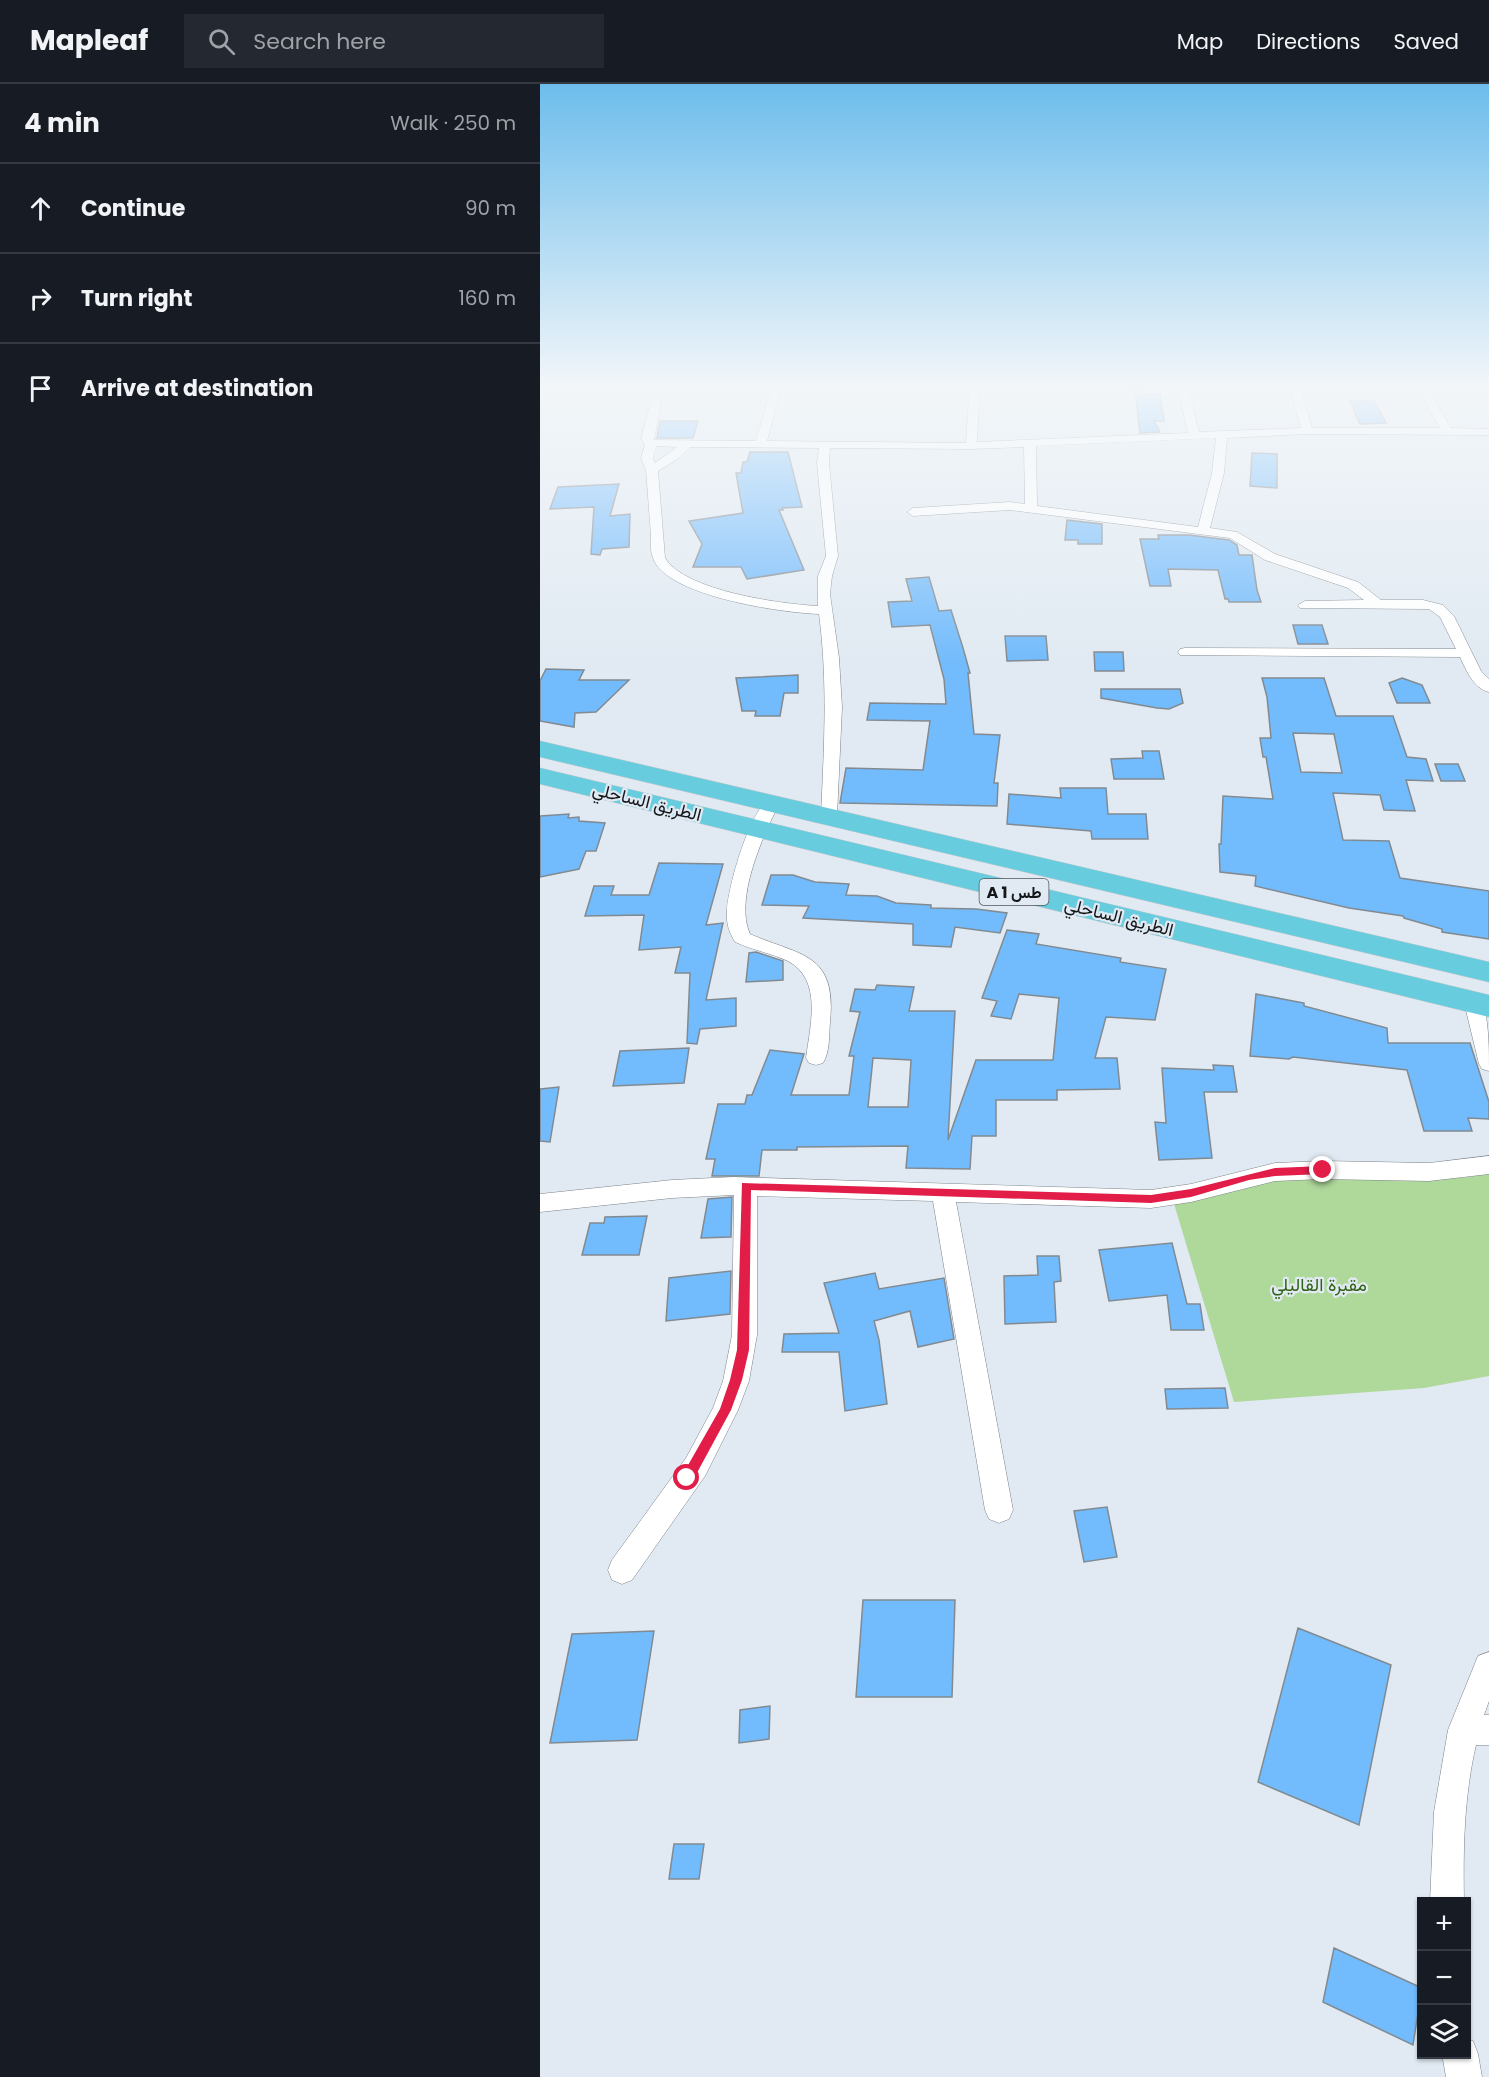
<!DOCTYPE html>
<meta charset="utf-8">
<style>
body{margin:0;font-family:Poppins,Vazirmatn,sans-serif;background:#242831;color:#f1f3f6}
.controls{position:absolute;right:18px;bottom:18px;display:grid;overflow:hidden;border-radius:0px;box-shadow:0 2px 4px #0004}
.controls button{width:54px;height:54px;display:grid;place-items:center;padding:0;border:0;border-bottom:2px solid #363941;background:#171b24;color:#f1f3f6;font:30px sans-serif}
.stop{position:absolute;width:18px;height:18px;margin:-14px;border:4px solid #e11d48;border-radius:50%;background:#fff}
.stop.end{background:#e11d48;border-color:#fff;box-shadow:0 2px 6px #0008}
.list{margin:0;padding:0;list-style:none}
h2{display:flex;justify-content:space-between;align-items:center;height:78px;margin:0;padding:0 24px;font-size:26px}
h2 small{font-size:20px;font-weight:400;color:#9ea1a6}
.list li{display:grid;grid-template-columns:39px 1fr auto;gap:18px;align-items:center;box-sizing:border-box;height:90px;padding:0 24px;border-top:2px solid #363941}
.list b{display:block;font-size:22px;white-space:nowrap}
.list em{font-size:20px;font-style:normal;color:#9ea1a6}
.icon{flex:none;width:33px;height:33px;fill:none;stroke:currentColor;stroke-width:2;stroke-linecap:round;stroke-linejoin:round}
.map{position:relative;flex:none;width:949px;height:1993px;overflow:hidden}
header{display:flex;align-items:center;gap:36px;box-sizing:border-box;height:84px;padding:0 30px;background:#171b24;border-bottom:2px solid #363941}
header strong{font-size:28px}
nav{display:flex;gap:33px;margin-inline-start:auto;font-size:21px}
.search{width:420px;height:54px;background:#242831;display:flex;align-items:center;gap:15px;box-sizing:border-box;padding:0 21px;border-radius:0px;color:#9ea1a6;font-size:22px}
main{display:flex}
aside{flex:1;background:#171b24}
.map>svg:first-child{display:block}
.green{fill:#afd89b}
.building{fill:#72bbfc;stroke:#828a91;stroke-width:1.5;fill-rule:evenodd}
.lines{fill:none;stroke-linecap:round;stroke-linejoin:round}
.minor-casing{stroke:#7b838a;stroke-width:1}
.trunk-casing{stroke:#c7c7c8;stroke-width:1}
.minor{fill:#fff;fill-rule:evenodd}
.trunk{fill:#68ccdf;fill-rule:evenodd}
.route{fill:#e11d48}
.labels{text-anchor:middle;stroke-width:4.5;stroke-linejoin:round;paint-order:stroke}
.shield{fill:#e1eaf2;stroke:#52565b;stroke-width:1.5}
.shield-label{font-size:16px;font-weight:bold;fill:#14171a}
.street-label{font-size:18px;fill:#14171a;stroke:#e1eaf2}
.park-label{font-size:18px;fill:#326213;stroke:#e1eaf2}
</style>
<header>
<strong>Mapleaf</strong>
<div class="search"><svg class="icon" aria-label="search" viewBox="0 0 24 24"><circle cx="10" cy="10" r="6"/><path d="M15 15l6 6"/></svg>Search here</div>
<nav><a>Map</a><a>Directions</a><a>Saved</a></nav>
</header>
<main>
<aside>
<h2>4 min<small>Walk · 250 m</small></h2>
<ul class="list">
<li><svg class="icon" aria-label="ahead" viewBox="0 0 24 24"><path d="M12 20V5M6 11l6-6 6 6"/></svg><div><b>Continue</b></div><em>90 m</em></li>
<li><svg class="icon" aria-label="right" viewBox="0 0 24 24"><path d="M7 20v-9h11M14 6l5 5-5 5"/></svg><div><b>Turn right</b></div><em>160 m</em></li>
<li><svg class="icon" aria-label="arrive" viewBox="0 0 24 24"><path d="M6 21V4h12l-3 4 3 4H6"/></svg><div><b>Arrive at destination</b></div></li>
</ul>
</aside>
<div class="map">
<svg width="949" height="1993" viewBox="0 0 949 1993">
<rect width="100%" height="100%" fill="#e1eaf2"/>
<path class="green" d="M 949,1088 L 949,1292 L 884,1304 L 694,1318 L 634,1120 L 732,1093 L 898,1095 L 930,1093 Z"/>
<path class="building" d="M 595,306 L 598,310 L 620,310 L 624,337 L 614,337 L 620,348 L 600,349 Z
M 810,317 L 834,317 L 846,339 L 820,340 Z
M 120,337 L 158,337 L 153,354 L 117,354 Z
M 210,368 L 248,368 L 262,423 L 242,424 L 243,426 L 239,426 L 264,486 L 207,495 L 201,483 L 153,483 L 162,460 L 149,437 L 203,429 L 196,389 L 201,389 L 203,378 L 207,378 Z
M 712,369 L 737,370 L 737,404 L 710,402 Z
M 79,400 L 70,432 L 90,430 L 89,463 L 62,465 L 60,471 L 51,470 L 54,423 L 10,425 L 18,403 Z
M 527,436 L 562,440 L 562,460 L 538,460 L 538,456 L 525,456 Z
M 618,451 L 649,451 L 689,456 L 697,461 L 699,471 L 712,471 L 717,506 L 721,518 L 689,518 L 688,515 L 685,515 L 678,486 L 628,485 L 631,502 L 610,502 L 600,455 L 619,455 Z
M 389,493 L 399,527 L 411,526 L 423,564 L 430,589 L 428,589 L 434,650 L 460,651 L 454,699 L 458,699 L 457,722 L 300,719 L 306,684 L 383,686 L 390,637 L 327,636 L 330,619 L 406,620 L 404,595 L 390,541 L 352,543 L 348,518 L 372,517 L 366,495 Z
M 753,541 L 782,541 L 788,560 L 758,560 Z
M 465,552 L 506,552 L 508,576 L 467,577 Z
M 554,568 L 583,568 L 584,587 L 555,587 Z
M 6,585 L 44,586 L 39,596 L 89,596 L 56,628 L 35,629 L 34,643 L 0,637 L 0,597 Z
M 258,591 L 258,609 L 244,609 L 240,632 L 215,632 L 216,627 L 202,627 L 196,594 Z
M 722,594 L 784,594 L 796,632 L 853,632 L 867,673 L 886,675 L 893,697 L 866,696 L 875,727 L 844,726 L 840,711 L 793,709 L 803,756 L 849,757 L 860,794 L 949,807 L 949,855 L 902,848 L 902,845 L 864,834 L 863,832 L 809,824 L 715,802 L 716,792 L 680,788 L 679,760 L 681,760 L 683,712 L 733,715 L 726,673 L 723,673 L 720,654 L 731,654 L 727,613 ZM 753,649 L 794,650 L 802,689 L 761,688 Z
M 862,594 L 882,601 L 890,619 L 857,619 L 849,599 Z
M 561,605 L 640,605 L 643,619 L 629,625 L 617,624 L 561,614 Z
M 602,667 L 619,667 L 624,695 L 574,695 L 571,675 L 603,674 Z
M 895,680 L 918,680 L 925,697 L 901,697 Z
M 520,704 L 566,704 L 568,730 L 606,730 L 608,755 L 552,755 L 551,747 L 467,740 L 469,710 L 521,714 Z
M 29,730 L 28,734 L 39,733 L 39,737 L 65,739 L 56,767 L 46,767 L 39,785 L 0,793 L 0,732 Z
M 119,779 L 183,780 L 166,841 L 183,839 L 166,916 L 196,914 L 196,942 L 160,945 L 157,960 L 147,959 L 150,889 L 135,889 L 141,863 L 99,866 L 104,831 L 45,832 L 54,802 L 74,802 L 71,811 L 109,811 Z
M 231,791 L 253,791 L 275,798 L 309,800 L 306,811 L 337,812 L 356,819 L 391,821 L 391,824 L 436,825 L 467,829 L 460,849 L 415,843 L 411,863 L 373,861 L 373,840 L 263,834 L 269,822 L 222,821 Z
M 467,846 L 499,850 L 496,860 L 581,874 L 580,878 L 626,885 L 615,936 L 566,933 L 555,974 L 577,974 L 580,1005 L 517,1006 L 517,1016 L 456,1016 L 456,1052 L 432,1052 L 430,1085 L 366,1084 L 368,1062 L 257,1063 L 257,1066 L 222,1066 L 219,1092 L 172,1092 L 175,1075 L 166,1075 L 178,1020 L 205,1020 L 207,1011 L 212,1011 L 230,966 L 264,970 L 251,1011 L 309,1011 L 314,972 L 309,972 L 320,928 L 310,927 L 315,905 L 335,906 L 337,901 L 374,903 L 369,927 L 415,927 L 408,1056 L 436,976 L 513,976 L 519,914 L 479,910 L 471,935 L 451,932 L 457,917 L 442,914 ZM 333,974 L 371,976 L 368,1023 L 328,1023 Z
M 216,868 L 243,877 L 243,896 L 206,898 L 209,869 Z
M 716,910 L 764,919 L 764,922 L 847,944 L 848,959 L 930,959 L 949,1018 L 949,1035 L 928,1034 L 932,1047 L 884,1047 L 867,986 L 753,973 L 749,975 L 710,972 Z
M 149,964 L 144,999 L 73,1002 L 80,967 Z
M 673,981 L 693,982 L 697,1008 L 664,1008 L 672,1074 L 619,1076 L 615,1038 L 626,1039 L 622,984 L 674,986 Z
M 19,1003 L 10,1058 L 0,1057 L 0,1005 Z
M 192,1113 L 191,1153 L 161,1154 L 168,1115 Z
M 107,1132 L 99,1171 L 42,1171 L 50,1139 L 64,1139 L 65,1133 Z
M 632,1159 L 647,1220 L 660,1220 L 664,1246 L 631,1246 L 627,1211 L 569,1217 L 559,1166 Z
M 497,1172 L 519,1172 L 521,1197 L 514,1198 L 516,1238 L 465,1240 L 464,1192 L 498,1191 Z
M 191,1187 L 190,1230 L 126,1237 L 129,1194 Z
M 335,1189 L 339,1205 L 404,1194 L 414,1255 L 378,1263 L 370,1227 L 334,1237 L 339,1256 L 347,1320 L 305,1327 L 299,1268 L 242,1268 L 244,1250 L 299,1249 L 284,1199 Z
M 685,1304 L 688,1324 L 627,1325 L 625,1305 Z
M 567,1423 L 577,1473 L 544,1478 L 534,1427 Z
M 323,1516 L 415,1516 L 412,1613 L 316,1613 Z
M 758,1544 L 851,1581 L 819,1741 L 718,1698 Z
M 114,1547 L 97,1656 L 10,1659 L 32,1550 Z
M 230,1622 L 229,1655 L 199,1659 L 200,1626 Z
M 134,1760 L 164,1760 L 159,1795 L 129,1795 Z
M 794,1864 L 882,1904 L 873,1961 L 783,1918 Z"/>
<g class="lines">
<defs>
<path id="minor" d="M 232,301 L 242,301 L 227,357 L 426,359 L 430,301 L 440,301 L 437,358 L 648,349 L 637,301 L 647,301 L 659,348 L 761,344 L 749,301 L 759,301 L 772,344 L 900,344 L 875,301 L 885,301 L 911,344 L 949,345 L 949,351 L 767,350 L 687,354 L 684,389 L 670,444 L 697,448 L 735,470 L 818,498 L 841,516 L 883,516 L 903,521 L 914,532 L 941,587 L 949,595 L 949,608 C 934,605 926,586 920,573 L 640,571 L 638,568 L 640,565 L 645,564 L 916,565 L 900,533 L 889,525 L 760,524 L 758,521 L 765,517 L 824,516 L 808,504 L 725,476 L 690,454 L 470,426 L 373,432 L 367,428 L 373,424 L 470,418 L 485,420 L 484,363 L 431,365 L 290,364 L 289,379 L 298,472 L 292,492 L 290,510 L 299,574 L 302,623 L 297,732 L 295,736 L 283,736 L 281,732 C 284,663 288,599 279,530 C 243,529 125,512 113,474 C 110,467 111,458 111,451 C 109,429 108,408 106,386 L 101,374 L 105,361 L 101,354 L 111,317 L 116,314 L 121,317 L 114,356 L 216,357 ZM 676,354 L 672,389 L 658,443 L 497,422 L 496,362 ZM 116,362 L 137,363 L 115,379 L 113,374 ZM 150,363 L 279,364 L 277,379 L 286,472 L 278,492 L 278,522 C 241,520 145,507 125,474 L 118,387 L 139,374 Z
M 231,715 L 239,720 C 223,752 194,815 210,850 C 260,872 297,868 290,938 C 289,951 290,968 283,979 L 276,981 L 269,979 L 266,974 C 270,942 283,896 248,877 C 231,869 212,866 195,858 C 189,848 186,839 187,827 C 187,806 211,720 231,715 Z
M 934,911 L 941,913 C 949,934 949,964 949,987 L 942,985 L 939,980 L 924,918 L 927,913 Z
M 949,1072 L 949,1090 L 889,1097 L 783,1095 L 735,1097 L 651,1118 L 611,1124 L 416,1118 L 473,1426 L 469,1435 L 459,1439 L 449,1435 L 445,1426 L 393,1117 L 217,1112 L 217,1251 L 209,1297 L 198,1326 L 165,1392 L 92,1496 L 82,1500 L 72,1496 L 68,1486 L 72,1476 L 146,1374 L 173,1324 L 183,1297 L 192,1251 L 194,1111 L 132,1114 L 0,1128 L 0,1110 L 132,1096 L 193,1093 L 611,1106 L 651,1100 L 735,1079 L 783,1077 L 889,1079 Z
M 949,1568 L 949,1617 L 944,1631 L 949,1631 L 949,1661 L 936,1661 C 924,1712 923,1766 924,1818 L 890,1818 L 894,1728 L 908,1646 L 938,1572 Z
M 926,1955 L 933,1957 L 938,1970 L 942,1993 L 906,1993 L 902,1970 L 926,1970 Z"/>
<path id="trunk" d="M 0,657 L 949,878 L 949,898 L 0,673 Z
M 0,684 L 949,911 L 949,933 L 0,700 Z"/>
</defs>
<use href="#minor" class="minor-casing"/>
<use href="#trunk" class="trunk-casing"/>
<use href="#minor" class="minor"/>
<use href="#trunk" class="trunk"/>
</g>
<linearGradient id="sky" x2="0" y2="1"><stop stop-color="#6dbdec"/><stop offset="0.52" stop-color="#f2f6f9"/><stop offset="1" stop-color="#f2f6f9" stop-opacity="0"/></linearGradient>
<rect width="949" height="580" fill="url(#sky)"/>
<path class="route" d="M 783,1082 L 788,1086 L 783,1090 L 735,1092 L 709,1096 L 651,1113 L 611,1119 L 211,1106 L 209,1266 L 202,1296 L 191,1326 L 152,1398 L 143,1398 L 141,1394 L 143,1390 L 180,1325 L 190,1296 L 197,1266 L 202,1099 L 611,1111 L 651,1105 L 735,1084 Z"/>
<g class="labels">
<rect class="shield" x="439.5" y="795" width="69" height="26" rx="4.5"/>
<g class="shield-label">
<text x="474" y="814">A 1 طس</text>
</g>
<g class="street-label">
<text transform="translate(107 718) rotate(14)" y="6">الطريق الساحلي</text>
<text transform="translate(579 833) rotate(14)" y="6">الطريق الساحلي</text>
</g>
<g class="park-label">
<text x="779" y="1207">مقبرة القاليلي</text>
</g>
</g>
</svg>
<div class="controls">
<button>+</button>
<button>−</button>
<button><svg class="icon" aria-label="layers" viewBox="0 0 24 24"><path d="M12 4l9 5-9 5-9-5zM3 14l9 5 9-5"/></svg></button>
</div>
<div class="stop" style="left:147px;top:1394px"></div>
<div class="stop end" style="left:783px;top:1086px"></div>
</div>
</main>
